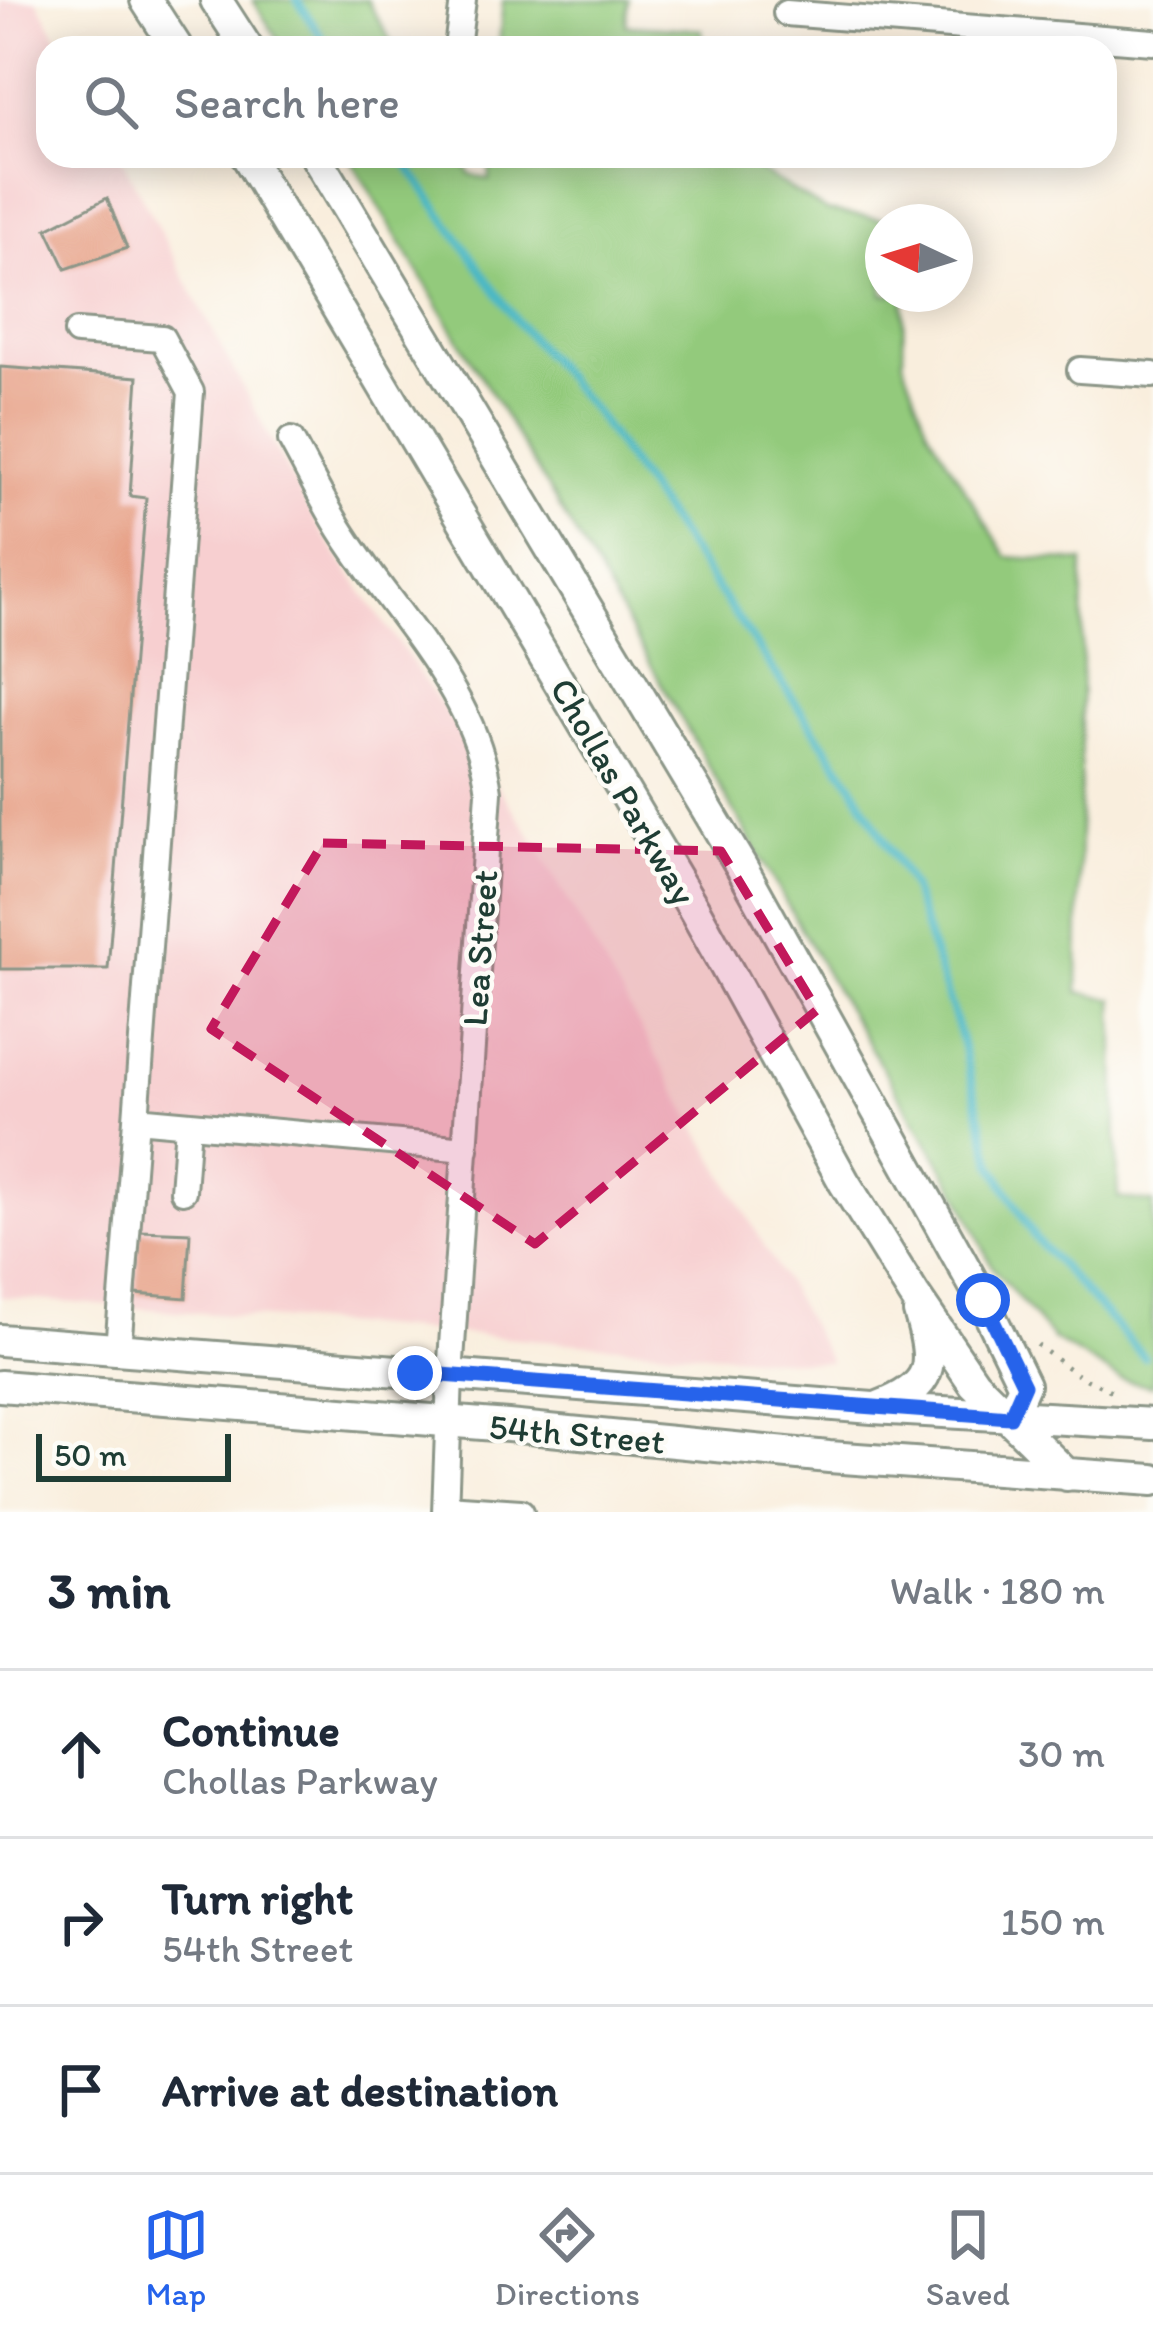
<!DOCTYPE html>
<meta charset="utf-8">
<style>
body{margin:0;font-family:Itim,sans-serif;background:#f6f6f7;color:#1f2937}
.compass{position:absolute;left:865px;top:204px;width:108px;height:108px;border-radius:50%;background:#fff;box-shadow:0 6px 30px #0003;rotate:274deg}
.scale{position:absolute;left:36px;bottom:30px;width:195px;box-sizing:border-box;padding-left:12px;border:6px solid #1f3d34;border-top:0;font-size:33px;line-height:42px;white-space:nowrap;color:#1f3d34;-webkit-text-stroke:9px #fdfcf7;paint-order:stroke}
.stop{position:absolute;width:36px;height:36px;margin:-27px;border:9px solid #2563eb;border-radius:50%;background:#fff}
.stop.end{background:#2563eb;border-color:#fff;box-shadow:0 3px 12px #0008}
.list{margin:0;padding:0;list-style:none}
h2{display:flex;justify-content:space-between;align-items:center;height:156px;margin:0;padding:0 48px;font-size:51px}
h2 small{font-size:39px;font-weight:400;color:#747a83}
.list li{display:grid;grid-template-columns:78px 1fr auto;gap:36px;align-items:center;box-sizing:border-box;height:168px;padding:0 48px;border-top:3px solid #e0e1e3}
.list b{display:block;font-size:45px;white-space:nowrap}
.list p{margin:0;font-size:39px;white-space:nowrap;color:#747a83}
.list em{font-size:39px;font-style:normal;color:#747a83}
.icon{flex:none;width:66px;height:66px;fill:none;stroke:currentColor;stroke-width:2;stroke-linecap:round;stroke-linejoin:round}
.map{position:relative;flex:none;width:1153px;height:1512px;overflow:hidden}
.search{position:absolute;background:#fff;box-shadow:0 6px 30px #0003;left:36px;right:36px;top:36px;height:132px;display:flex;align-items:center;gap:30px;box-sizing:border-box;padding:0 42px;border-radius:36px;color:#747a83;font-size:45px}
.sheet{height:660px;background:#fff}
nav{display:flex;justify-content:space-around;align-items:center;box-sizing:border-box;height:168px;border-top:3px solid #e0e1e3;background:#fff;font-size:33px;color:#747a83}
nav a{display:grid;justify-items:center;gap:6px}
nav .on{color:#2563eb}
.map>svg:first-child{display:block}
.built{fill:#f7cfd0}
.green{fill:#93ca7c;stroke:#598458;stroke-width:3}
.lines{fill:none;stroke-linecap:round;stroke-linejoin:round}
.stream{stroke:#4bb8c5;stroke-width:8}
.building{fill:#e4967a}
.minor-casing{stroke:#8c9688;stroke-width:30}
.major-casing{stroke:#8c9688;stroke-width:36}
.path{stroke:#8c9688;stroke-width:4.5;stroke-dasharray:3 9;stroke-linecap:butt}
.minor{stroke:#fff;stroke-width:24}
.major{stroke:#fff;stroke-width:30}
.route{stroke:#2563eb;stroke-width:15}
.marked{fill:#c2185b;fill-opacity:0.2;stroke:#c2185b;stroke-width:9;stroke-dasharray:24 15;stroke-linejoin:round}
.labels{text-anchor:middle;stroke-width:9;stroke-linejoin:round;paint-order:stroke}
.street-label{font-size:36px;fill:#1f3d34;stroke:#fdfcf7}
</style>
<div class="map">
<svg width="1153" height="1512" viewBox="0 0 1153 1512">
<rect width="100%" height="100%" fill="#fdfcf7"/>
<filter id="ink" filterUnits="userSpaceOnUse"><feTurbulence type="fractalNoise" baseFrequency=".00833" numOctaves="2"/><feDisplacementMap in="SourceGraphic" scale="24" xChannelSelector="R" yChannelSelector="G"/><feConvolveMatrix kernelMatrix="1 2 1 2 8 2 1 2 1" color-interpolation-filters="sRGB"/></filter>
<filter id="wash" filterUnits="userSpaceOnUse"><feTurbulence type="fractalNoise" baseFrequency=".004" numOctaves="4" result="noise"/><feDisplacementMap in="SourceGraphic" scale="48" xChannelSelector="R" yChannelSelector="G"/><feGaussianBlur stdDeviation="2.7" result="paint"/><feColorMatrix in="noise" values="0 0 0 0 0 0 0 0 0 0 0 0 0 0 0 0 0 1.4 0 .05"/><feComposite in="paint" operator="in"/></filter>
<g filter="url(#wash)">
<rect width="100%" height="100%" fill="#f9eedd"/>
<path class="built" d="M 0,0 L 37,0 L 63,48 L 48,48 L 48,156 L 120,156 L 315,523 L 529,832 L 831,1363 L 0,1297 Z"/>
<path class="green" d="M 253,0 L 367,0 L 395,48 L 283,48 Z
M 503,0 L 628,0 L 626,25 L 702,30 L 702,48 L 499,48 Z
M 349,156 L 459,156 L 470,174 L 489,180 L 491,156 L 734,156 L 827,211 L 904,222 L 883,222 L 883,294 L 904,294 L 903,361 L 927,427 L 1007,557 L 1083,562 L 1078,992 L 1114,999 L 1118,1198 L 1153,1203 L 1153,1386 L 1120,1379 L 1053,1339 L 992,1267 L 959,1194 L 842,1001 L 598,572 Z"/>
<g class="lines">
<path class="stream" d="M 297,0 L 329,48
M 401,156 L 518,323 L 595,413 L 852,784 L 911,886 L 959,1032 L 993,1165 L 1034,1237 L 1144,1357"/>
</g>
<g id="blocks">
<path class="building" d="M 107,198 L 127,248 L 66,269 L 47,229 Z
M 0,367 L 138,377 L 130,496 L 146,498 L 108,969 L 0,969 Z
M 140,1231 L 190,1233 L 186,1298 L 136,1294 Z"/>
</g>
</g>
<g filter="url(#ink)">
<use href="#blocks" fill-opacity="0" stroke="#8c9688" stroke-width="3"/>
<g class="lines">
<defs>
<path id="minor" d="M 786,13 L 1153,42
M 457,48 L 463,0
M 77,332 L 162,338 L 191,392 L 136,1119
M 1080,370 L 1153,375
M 291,440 C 307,469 322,500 340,529 C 393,614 476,690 489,792 L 450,1376 L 445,1512
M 183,1191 L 188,1124
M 118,1349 L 136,1119 L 466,1149
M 446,1507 L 521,1512"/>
<path id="major" d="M 146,0 L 177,48
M 216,0 L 247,48
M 247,156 L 695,911 L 844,1182 L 914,1295 L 974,1383 L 1067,1475
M 316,156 L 741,866 L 983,1301 L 1024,1385 L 1010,1417
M 0,1340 L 873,1408 L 1153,1424
M 0,1386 L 508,1426 L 829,1457 L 1153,1480
M 881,1406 C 934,1385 935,1365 919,1312"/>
</defs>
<use href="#minor" class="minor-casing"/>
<use href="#major" class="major-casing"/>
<path class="path" d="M 1037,1345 L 1079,1376 L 1114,1392"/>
<use href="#minor" class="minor"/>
<use href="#major" class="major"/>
</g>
</g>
<g class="lines" filter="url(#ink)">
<path class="route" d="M 415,1373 L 1010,1417 L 1024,1385 L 983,1300"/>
</g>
<path class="marked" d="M 323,843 L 721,851 L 817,1010 L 535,1244 L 211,1029 Z"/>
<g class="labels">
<g class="street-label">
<text transform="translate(624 791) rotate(60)" y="13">Chollas Parkway</text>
<text transform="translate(479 948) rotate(-86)" y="13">Lea Street</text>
<text transform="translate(577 1433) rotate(5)" y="13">54th Street</text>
</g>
</g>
</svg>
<svg class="compass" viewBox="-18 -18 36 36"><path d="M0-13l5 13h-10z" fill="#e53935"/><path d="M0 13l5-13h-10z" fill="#747a83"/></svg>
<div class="scale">50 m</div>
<div class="stop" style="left:983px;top:1300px"></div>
<div class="stop end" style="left:415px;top:1373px"></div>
<div class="search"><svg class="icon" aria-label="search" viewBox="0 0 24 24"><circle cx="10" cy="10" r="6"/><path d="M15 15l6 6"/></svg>Search here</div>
</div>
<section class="sheet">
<h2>3 min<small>Walk · 180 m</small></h2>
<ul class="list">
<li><svg class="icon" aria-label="ahead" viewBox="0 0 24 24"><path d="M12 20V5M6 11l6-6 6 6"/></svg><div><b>Continue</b><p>Chollas Parkway</p></div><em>30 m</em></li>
<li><svg class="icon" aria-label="right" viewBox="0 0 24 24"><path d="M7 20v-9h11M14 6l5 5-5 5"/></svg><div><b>Turn right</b><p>54th Street</p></div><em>150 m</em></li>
<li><svg class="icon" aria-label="arrive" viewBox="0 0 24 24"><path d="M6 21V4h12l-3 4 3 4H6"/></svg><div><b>Arrive at destination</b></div></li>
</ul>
</section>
<nav>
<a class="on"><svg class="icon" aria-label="map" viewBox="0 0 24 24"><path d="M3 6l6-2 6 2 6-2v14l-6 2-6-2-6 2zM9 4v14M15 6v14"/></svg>Map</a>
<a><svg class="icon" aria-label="directions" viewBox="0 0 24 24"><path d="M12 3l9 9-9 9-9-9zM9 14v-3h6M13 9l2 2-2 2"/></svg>Directions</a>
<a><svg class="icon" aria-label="saved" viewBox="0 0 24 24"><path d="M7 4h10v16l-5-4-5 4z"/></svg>Saved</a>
</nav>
